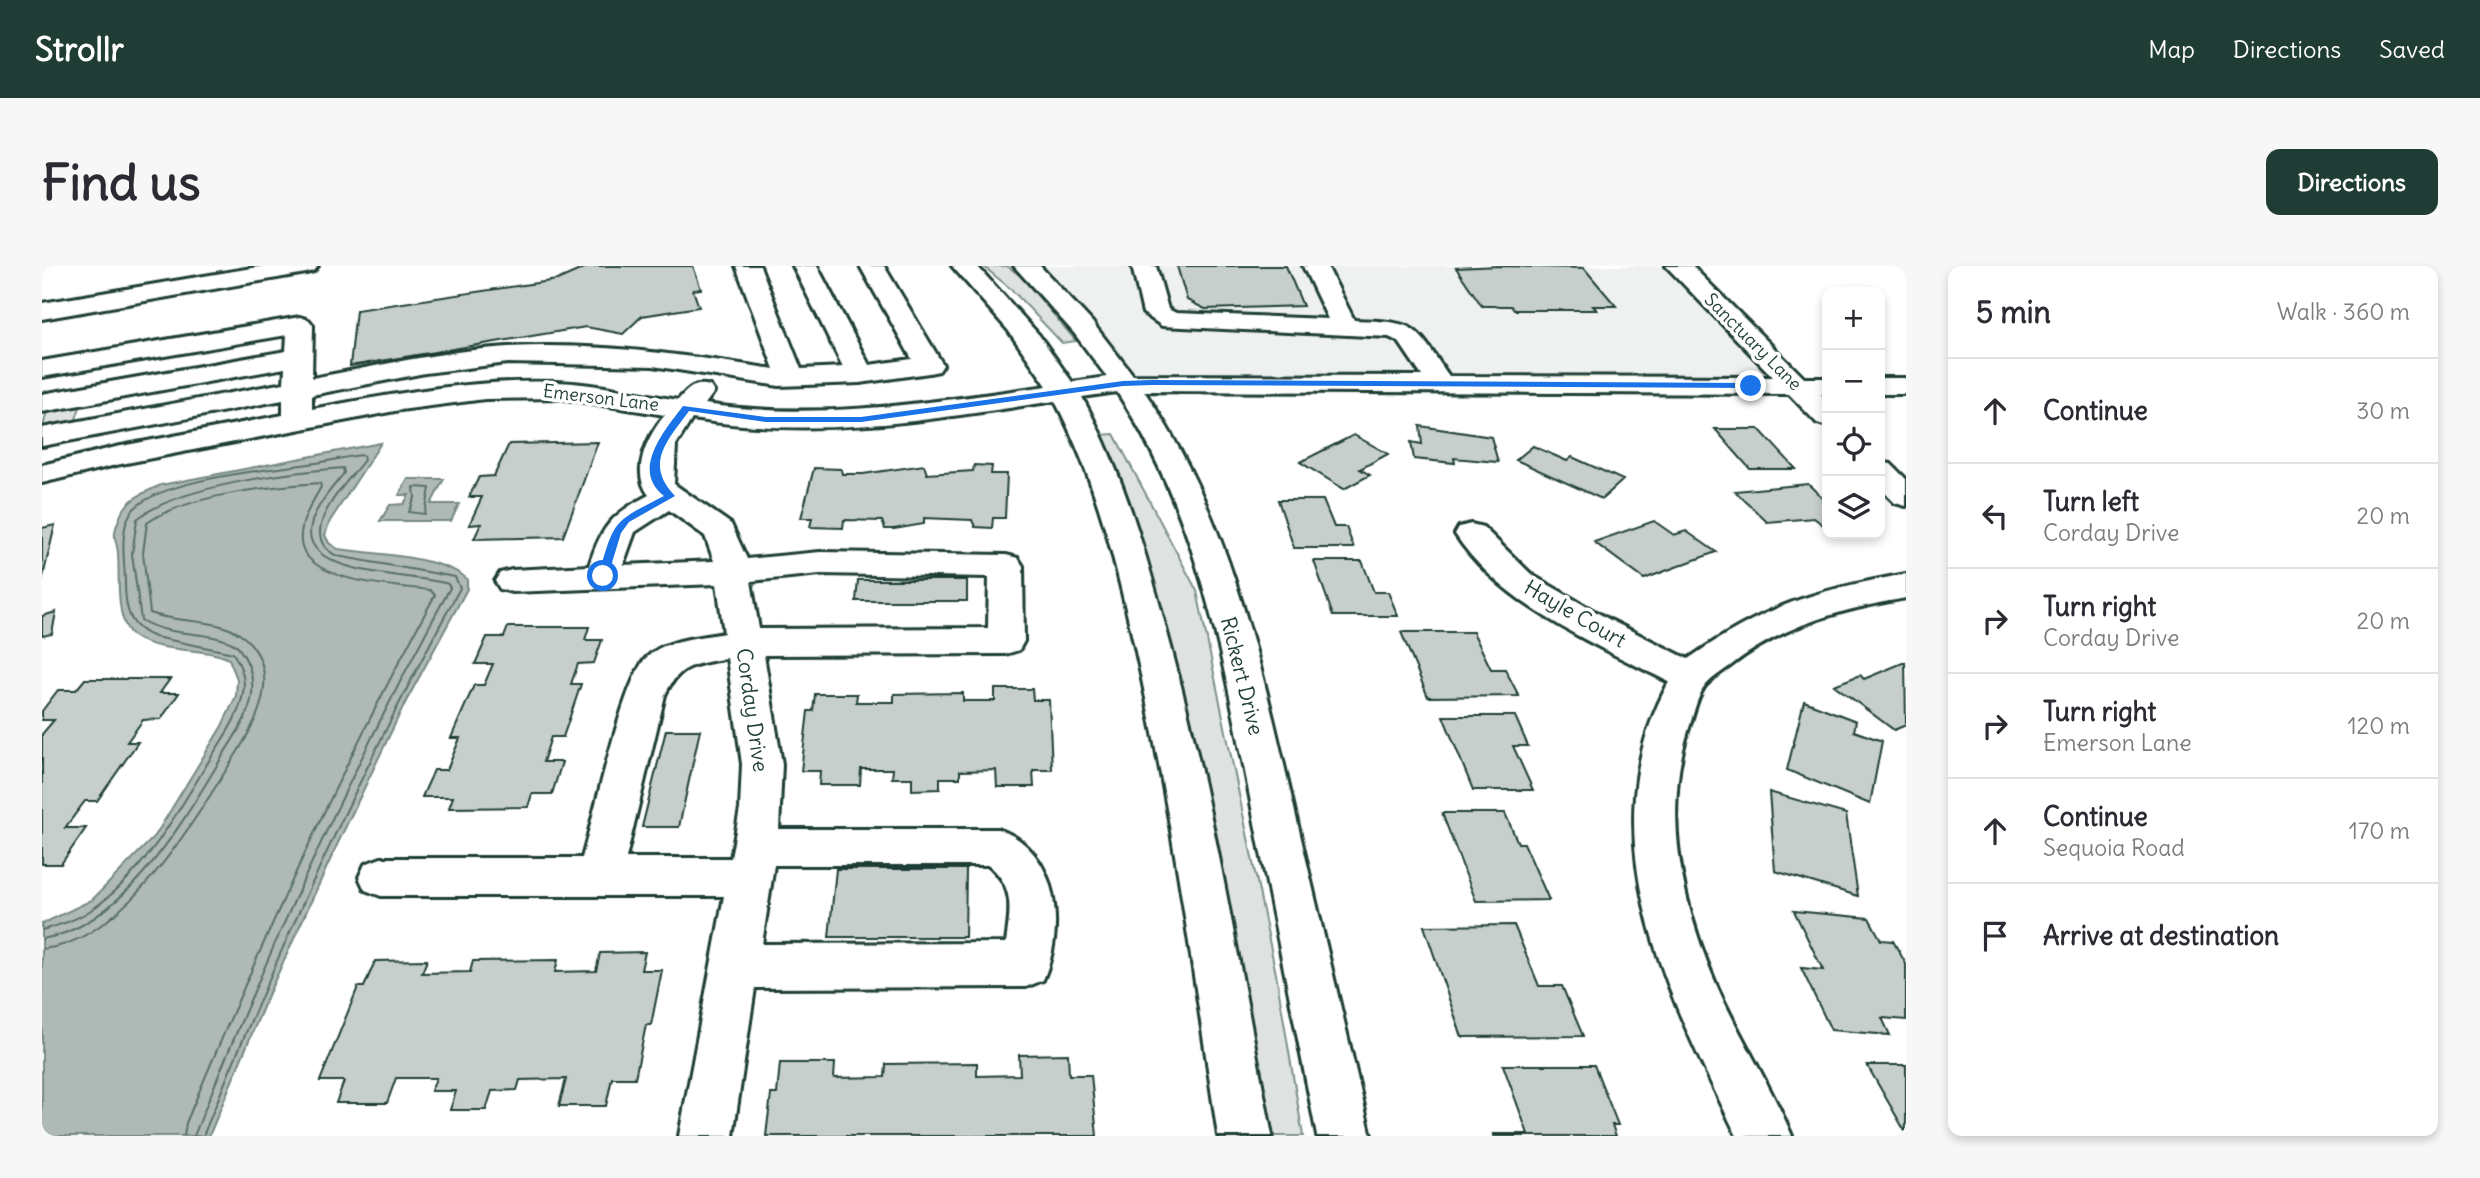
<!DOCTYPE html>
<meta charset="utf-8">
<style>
body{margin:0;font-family:Delius,sans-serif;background:#f7f7f7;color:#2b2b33}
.controls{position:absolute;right:21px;top:21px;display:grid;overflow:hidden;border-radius:14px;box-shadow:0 4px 10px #0003}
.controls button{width:63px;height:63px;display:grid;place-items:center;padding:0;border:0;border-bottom:2px solid #e1e1e2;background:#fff;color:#2b2b33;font:35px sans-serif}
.stop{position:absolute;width:21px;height:21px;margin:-16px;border:5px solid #1a73e8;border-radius:50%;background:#fff}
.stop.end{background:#1a73e8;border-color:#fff;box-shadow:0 2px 7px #0008}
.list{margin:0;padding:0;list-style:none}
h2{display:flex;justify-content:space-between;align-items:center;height:91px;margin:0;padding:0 28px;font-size:30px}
h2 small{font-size:23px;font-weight:400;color:#7c7c81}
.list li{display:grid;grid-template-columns:46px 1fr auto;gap:21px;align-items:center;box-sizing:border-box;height:105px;padding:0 28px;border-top:2px solid #e1e1e2}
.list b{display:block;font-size:26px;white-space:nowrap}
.list p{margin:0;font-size:23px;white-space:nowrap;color:#7c7c81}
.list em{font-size:23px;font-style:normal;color:#7c7c81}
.icon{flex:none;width:38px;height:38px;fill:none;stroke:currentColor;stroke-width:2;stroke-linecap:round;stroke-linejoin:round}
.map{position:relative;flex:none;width:1864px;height:870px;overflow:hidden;border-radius:14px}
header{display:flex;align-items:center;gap:42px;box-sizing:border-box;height:98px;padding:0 35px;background:#1f3d34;color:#fff}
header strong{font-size:33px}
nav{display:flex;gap:38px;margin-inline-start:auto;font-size:24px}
.intro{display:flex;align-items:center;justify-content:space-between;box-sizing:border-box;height:168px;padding:0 42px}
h1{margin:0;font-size:49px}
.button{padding:18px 32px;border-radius:14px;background:#1f3d34;color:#fff;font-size:24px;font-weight:700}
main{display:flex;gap:42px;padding:0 42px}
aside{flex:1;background:#fff;border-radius:14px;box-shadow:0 4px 10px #0003}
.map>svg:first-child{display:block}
.built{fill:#eef1f0}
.green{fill:#dee3e2;stroke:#7e908b;stroke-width:2}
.water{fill:#afbab7;stroke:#758883;stroke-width:2}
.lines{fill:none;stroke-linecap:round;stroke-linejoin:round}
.shore{stroke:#596f68;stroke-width:2}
.building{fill:#c7cfcc;stroke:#1f3d34;stroke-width:2}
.minor-casing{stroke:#1f3d34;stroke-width:6}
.major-casing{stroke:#1f3d34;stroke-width:6}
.minor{fill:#fff;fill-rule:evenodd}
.major{fill:#fff;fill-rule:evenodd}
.route{fill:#1a73e8}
.labels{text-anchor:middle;stroke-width:7;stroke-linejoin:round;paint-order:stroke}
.far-street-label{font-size:18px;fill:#1f3d34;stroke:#fff}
.street-label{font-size:21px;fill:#1f3d34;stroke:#fff}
</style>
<header>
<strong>Strollr</strong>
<nav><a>Map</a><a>Directions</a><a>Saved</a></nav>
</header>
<div class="intro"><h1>Find us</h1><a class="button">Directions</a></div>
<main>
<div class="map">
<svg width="1864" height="870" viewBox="0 0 1864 870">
<rect width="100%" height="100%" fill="#fff"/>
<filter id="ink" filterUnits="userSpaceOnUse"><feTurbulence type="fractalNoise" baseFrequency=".0143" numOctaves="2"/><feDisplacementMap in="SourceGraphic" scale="14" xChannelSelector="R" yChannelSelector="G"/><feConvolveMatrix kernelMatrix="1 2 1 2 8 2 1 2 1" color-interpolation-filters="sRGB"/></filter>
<g filter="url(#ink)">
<path class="built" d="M 991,0 L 1650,0 L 1780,131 L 1111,129 L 1035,42 Z"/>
<path class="green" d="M 941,0 L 965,0 L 980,11 L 1034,75 L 1020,77 L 969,23 Z
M 40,135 L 32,159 L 0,165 L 6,141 Z
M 1072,168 L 1155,325 L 1234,708 L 1261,870 L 1230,870 L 1133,403 L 1058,178 L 1059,169 Z"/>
<path class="water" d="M 339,177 L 288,255 L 283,269 L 287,277 L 296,283 C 329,288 401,290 425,313 L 425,323 L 361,441 L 295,579 L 227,727 L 167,870 L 0,870 L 0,658 L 50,634 L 113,570 L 180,460 L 194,430 L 195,413 L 187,393 C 159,380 120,388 93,371 C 72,358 78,309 76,288 C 76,281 72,273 73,267 C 73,261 78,251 80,246 C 89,231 104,226 119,219 Z
M 366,213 L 402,213 L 389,238 L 417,238 L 409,255 L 338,255 L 348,239 L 362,238 L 367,229 L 357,229 Z"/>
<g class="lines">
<path class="shore" d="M 372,221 L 388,222 L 383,248 L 367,246 L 373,232 Z
M 0,664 C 18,659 34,654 49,644 C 100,610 134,549 165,498 C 178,476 197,453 201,427 C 204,413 199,399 191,387 L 113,371 C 87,362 83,343 83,317 C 83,296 77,267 88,248 C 109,213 233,203 274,197 C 290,195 305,190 321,189 L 322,194 C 304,218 251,269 295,290 L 413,311 L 418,322 C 321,500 237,682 161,870
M 0,673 C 80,661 140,558 177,496 C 189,475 207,453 210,428 C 212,410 206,393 194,379 C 164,363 128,372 99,354 L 90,288 L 95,253 C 136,220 247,206 301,202 L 302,207 C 290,223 268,245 268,267 C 269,311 375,308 406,318 L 408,322 C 311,499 227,682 152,870
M 0,683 C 74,678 141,573 176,517 C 199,479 246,421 208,377 C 185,350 139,359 108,347 L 101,287 L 105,257 C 145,229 229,220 278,217 L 279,221 C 270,237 257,256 259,276 C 264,317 357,320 388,324 L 393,329 C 299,500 219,677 144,857 L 142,870"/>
</g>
<path class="building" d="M 547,0 L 651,0 L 659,23 L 651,24 L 657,41 L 600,50 L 581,68 L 544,61 L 308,100 L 314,44 L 515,14 Z
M 1135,0 L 1244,0 L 1261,40 L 1163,43 L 1145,34 Z
M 1457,0 L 1542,2 L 1574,40 L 1551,40 L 1555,44 L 1472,44 L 1469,40 L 1440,40 L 1414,2 Z
M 1378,160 L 1449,171 L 1456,196 L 1412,192 L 1413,197 L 1372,193 L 1369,176 L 1380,178 Z
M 1673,163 L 1717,163 L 1754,203 L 1708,203 Z
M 1312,169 L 1346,188 L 1318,203 L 1328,209 L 1302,223 L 1258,196 Z
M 556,176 L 521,271 L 432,273 L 439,258 L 427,259 L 440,231 L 427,231 L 437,211 L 452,210 L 467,178 Z
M 1491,180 L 1525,195 L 1530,191 L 1581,214 L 1560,233 L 1474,194 Z
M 882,199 L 885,208 L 931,205 L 932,199 L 950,200 L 949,208 L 965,208 L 963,252 L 951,252 L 950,262 L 933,261 L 930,254 L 882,252 L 882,258 L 852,263 L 843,263 L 840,255 L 802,254 L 801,262 L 768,261 L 770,252 L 759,252 L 772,202 L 799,203 L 800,208 L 821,208 Z
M 1766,218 L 1785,236 L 1785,262 L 1772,252 L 1725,256 L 1693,225 Z
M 1236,234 L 1281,234 L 1292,261 L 1304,261 L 1312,282 L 1252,282 Z
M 1612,255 L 1632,269 L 1644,265 L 1674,286 L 1602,313 L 1552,276 Z
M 13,259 L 0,315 L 0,262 Z
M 1272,295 L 1320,295 L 1332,326 L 1346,326 L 1356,350 L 1291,350 Z
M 816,314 L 925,314 L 925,335 L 814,335 Z
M 14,346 L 10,368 L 0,370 L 0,350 Z
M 466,361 L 547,361 L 543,374 L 560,374 L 552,397 L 536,398 L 529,418 L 539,418 L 521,471 L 509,471 L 501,496 L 520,496 L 510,528 L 490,528 L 486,541 L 407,542 L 411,531 L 380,531 L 392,504 L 405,504 L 418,472 L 409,472 L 432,419 L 442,419 L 451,398 L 433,398 L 445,371 L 462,371 Z
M 1359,366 L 1431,366 L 1449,403 L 1463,403 L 1477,430 L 1386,431 Z
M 1863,396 L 1864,459 L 1852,464 L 1792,419 L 1818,409 L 1822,413 Z
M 43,413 L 128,413 L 118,427 L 137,427 L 119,453 L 101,454 L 85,476 L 96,476 L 55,535 L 43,535 L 23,562 L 44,562 L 19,598 L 0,598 L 0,468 L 12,454 L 0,454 L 0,445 L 16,424 L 34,424 Z
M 953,423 L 990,423 L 991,434 L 1007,434 L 1010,504 L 991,504 L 992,521 L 955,521 L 954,504 L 918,505 L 918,512 L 898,512 L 898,523 L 870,524 L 870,512 L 850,512 L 851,503 L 819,503 L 818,519 L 777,519 L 778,505 L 759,505 L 766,445 L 771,445 L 773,428 L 815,428 L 814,436 L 852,436 L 852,428 L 921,427 L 921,435 L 953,435 Z
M 1762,435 L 1814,455 L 1812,465 L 1840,475 L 1828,538 L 1745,504 Z
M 1401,450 L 1473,450 L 1486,480 L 1471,480 L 1491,524 L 1431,524 Z
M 624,464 L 658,464 L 637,561 L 600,561 Z
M 1727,526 L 1804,548 L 1816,630 L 1733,605 Z
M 1400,547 L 1463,547 L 1476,577 L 1482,577 L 1507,634 L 1434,635 Z
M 794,603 L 924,603 L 923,671 L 787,671 Z
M 1752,645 L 1827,652 L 1839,674 L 1851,675 L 1864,698 L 1864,754 L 1840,752 L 1848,769 L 1789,764 L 1759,702 L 1781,704 Z
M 1472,659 L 1497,720 L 1520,720 L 1541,770 L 1420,771 L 1382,660 Z
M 603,686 L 599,704 L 620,704 L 609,759 L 604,759 L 593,812 L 570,812 L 564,840 L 517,840 L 524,813 L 478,814 L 475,824 L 450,825 L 444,844 L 408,844 L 414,825 L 389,825 L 394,812 L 354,812 L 345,837 L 294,837 L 302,815 L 278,815 L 316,721 L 322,721 L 333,695 L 385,694 L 380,707 L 428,706 L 431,695 L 516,694 L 513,706 L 554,705 L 558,687 Z
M 1026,788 L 1027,809 L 1049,809 L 1055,870 L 724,870 L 729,828 L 735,828 L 738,797 L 793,797 L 792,812 L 843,811 L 844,798 L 935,797 L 935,810 L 978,809 L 977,789 Z
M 1461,799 L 1552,799 L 1576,859 L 1570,859 L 1574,870 L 1452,870 L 1451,868 L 1486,868 Z
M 1825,799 L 1864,799 L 1864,867 Z"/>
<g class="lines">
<defs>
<path id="minor" d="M 694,0 L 718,0 L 759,103 L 801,101 L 751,0 L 775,0 L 827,99 L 870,93 L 818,0 L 842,0 L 901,99 L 897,105 L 887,107 L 818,117 L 737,120 L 611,100 L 466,97 L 383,107 L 270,129 L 270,143 C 351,128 431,113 514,116 C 554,117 597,128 636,134 C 647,122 652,116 668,120 L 672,126 L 663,138 C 779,155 891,136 1005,120 L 966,64 L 910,0 L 935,0 L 997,69 L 1030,116 L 1065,111 L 1032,67 L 972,0 L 998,0 L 1050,56 L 1091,109 L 1380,110 L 1357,76 L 1347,71 L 1120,60 L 1101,47 L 1090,0 L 1114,0 L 1126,43 L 1134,47 L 1286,53 L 1261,0 L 1285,0 L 1312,54 C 1377,56 1371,58 1407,110 L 1731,111 L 1624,0 L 1650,0 L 1762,112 L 1785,112 L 1785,128 L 1779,128 L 1785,135 L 1785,160 L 1775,157 L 1747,128 L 1102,125 C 1189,251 1220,404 1254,551 C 1279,657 1304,764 1329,870 L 1275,870 C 1254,762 1232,655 1211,547 C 1183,403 1158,251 1075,126 L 1040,131 C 1083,210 1106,295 1129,381 C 1172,542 1198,706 1230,870 L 1176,870 C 1151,705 1129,540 1092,377 C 1073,294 1053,211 1013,135 C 887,154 778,173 650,153 L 634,179 L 632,218 L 689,258 L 705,293 L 778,286 L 964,289 L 976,292 L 981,300 L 982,375 L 977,384 L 964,388 L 722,389 L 740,498 L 737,563 L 956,563 C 1017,584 1024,662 1001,714 L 984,721 L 713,722 L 691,870 L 637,870 L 682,630 L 339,630 L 323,624 L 317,611 L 323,598 L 339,592 L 540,592 C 551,554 581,413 605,391 C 623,373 658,372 682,367 L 675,318 L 470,326 L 458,323 L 453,315 L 458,307 L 470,304 L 547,300 C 559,261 570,248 607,229 C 588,205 606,169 623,149 L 517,132 L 443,133 L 358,144 L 74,199 L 0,217 L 0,199 L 74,181 L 241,149 L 241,134 L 0,180 L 0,162 L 242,117 L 243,102 L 0,146 L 0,128 L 244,85 L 245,69 L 0,111 L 0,95 L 258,51 L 267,54 L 271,59 L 270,112 C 335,100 400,85 466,81 C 555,76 644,89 732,103 ZM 627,244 L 663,270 L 672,295 L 581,299 L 593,266 ZM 778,308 L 947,311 L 946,362 L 717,363 L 709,315 ZM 685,392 L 700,498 L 698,543 L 689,592 L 584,592 L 623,429 C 638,397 653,399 685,392 ZM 732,599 L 947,599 C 974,623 968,645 964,677 L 720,678 Z
M 1838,112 L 1864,112 L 1864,128 L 1838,128 Z
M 1838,196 L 1849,198 L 1864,213 L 1864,240 L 1853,237 L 1838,222 Z
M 1429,258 L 1441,261 L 1490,309 L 1568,354 L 1646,393 C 1721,340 1774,324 1864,308 L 1864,332 C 1801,343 1744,358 1692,397 C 1683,404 1671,411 1663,420 C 1654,432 1651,451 1646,465 C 1620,549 1640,638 1674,718 C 1697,770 1728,818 1750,870 L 1695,870 C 1626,730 1544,568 1627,416 C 1553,378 1460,340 1413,268 L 1417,261 Z"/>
<path id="major" d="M 222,0 L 276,0 L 272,5 L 264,7 L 0,53 L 0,37 Z"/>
</defs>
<use href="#minor" class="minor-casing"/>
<use href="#major" class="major-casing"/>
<use href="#minor" class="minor"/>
<use href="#major" class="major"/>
</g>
</g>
<path class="route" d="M 1110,114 L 1709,117 L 1714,120 L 1709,122 L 1110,119 L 1081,120 L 819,156 L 724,156 L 647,145 C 625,175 602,198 633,230 L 587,256 L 579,267 L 566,310 L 561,314 L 556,310 C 573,254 569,257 622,230 C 588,204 623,164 641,140 L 724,151 L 819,151 L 1081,115 Z"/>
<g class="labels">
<g class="far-street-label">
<text transform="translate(1711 76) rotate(45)" y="6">Sanctuary Lane</text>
<text transform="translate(559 132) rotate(7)" y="6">Emerson Lane</text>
</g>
<g class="street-label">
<text transform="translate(1533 348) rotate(30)" y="7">Hayle Court</text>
<text transform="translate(1200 410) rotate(76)" y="7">Rickert Drive</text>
<text transform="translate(710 444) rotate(82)" y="7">Corday Drive</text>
</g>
</g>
</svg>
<div class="controls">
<button>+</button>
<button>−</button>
<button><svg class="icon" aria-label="locate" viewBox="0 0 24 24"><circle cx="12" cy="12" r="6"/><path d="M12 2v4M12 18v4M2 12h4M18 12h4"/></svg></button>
<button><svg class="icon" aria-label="layers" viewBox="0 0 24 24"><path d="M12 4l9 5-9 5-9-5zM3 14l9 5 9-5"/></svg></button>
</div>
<div class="stop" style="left:561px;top:310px"></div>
<div class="stop end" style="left:1709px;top:120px"></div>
</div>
<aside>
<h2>5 min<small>Walk · 360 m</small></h2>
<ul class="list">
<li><svg class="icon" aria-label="ahead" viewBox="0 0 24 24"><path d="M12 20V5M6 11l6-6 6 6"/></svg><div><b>Continue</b></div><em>30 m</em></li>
<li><svg class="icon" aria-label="left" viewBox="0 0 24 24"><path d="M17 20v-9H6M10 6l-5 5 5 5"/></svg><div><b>Turn left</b><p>Corday Drive</p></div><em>20 m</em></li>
<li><svg class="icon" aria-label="right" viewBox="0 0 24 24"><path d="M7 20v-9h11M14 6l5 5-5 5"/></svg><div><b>Turn right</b><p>Corday Drive</p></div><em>20 m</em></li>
<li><svg class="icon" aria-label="right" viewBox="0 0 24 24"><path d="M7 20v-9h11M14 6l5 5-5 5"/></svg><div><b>Turn right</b><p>Emerson Lane</p></div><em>120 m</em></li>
<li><svg class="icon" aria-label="ahead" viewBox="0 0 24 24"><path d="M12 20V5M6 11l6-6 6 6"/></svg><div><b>Continue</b><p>Sequoia Road</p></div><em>170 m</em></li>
<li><svg class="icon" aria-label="arrive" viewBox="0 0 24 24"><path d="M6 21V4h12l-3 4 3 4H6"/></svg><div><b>Arrive at destination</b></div></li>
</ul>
</aside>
</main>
